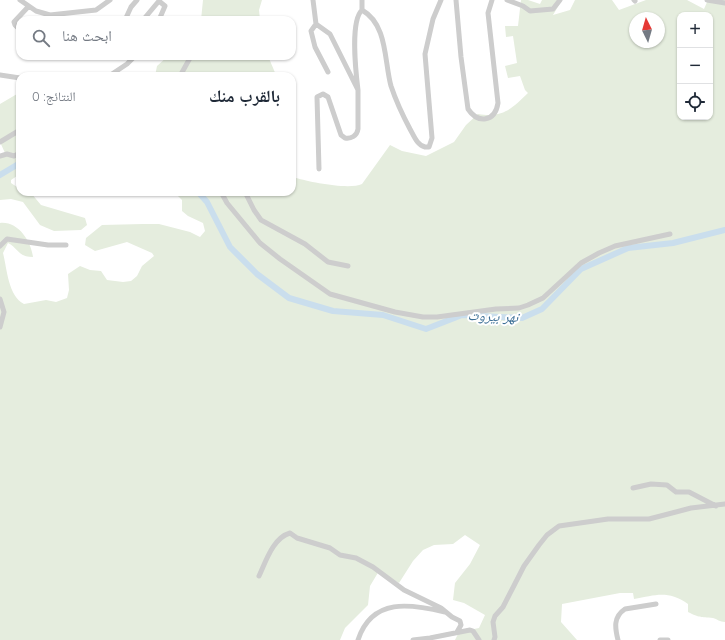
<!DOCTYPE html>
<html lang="ar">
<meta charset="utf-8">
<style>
body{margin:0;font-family:Quicksand,"Noto Naskh Arabic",sans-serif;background:#f6f6f7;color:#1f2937;direction:rtl}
.controls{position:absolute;right:12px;top:12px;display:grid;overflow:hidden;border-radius:8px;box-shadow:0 1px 3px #0004}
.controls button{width:36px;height:36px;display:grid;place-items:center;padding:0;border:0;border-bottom:1px solid #e0e1e3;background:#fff;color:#1f2937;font:20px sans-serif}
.compass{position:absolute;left:629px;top:12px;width:36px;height:36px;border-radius:50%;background:#fff;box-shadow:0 1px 3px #0004;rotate:355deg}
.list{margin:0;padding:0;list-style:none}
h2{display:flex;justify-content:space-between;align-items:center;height:52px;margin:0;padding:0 16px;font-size:17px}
h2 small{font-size:13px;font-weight:400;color:#747a83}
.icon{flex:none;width:22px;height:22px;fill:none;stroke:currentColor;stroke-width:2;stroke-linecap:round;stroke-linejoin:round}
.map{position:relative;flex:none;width:725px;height:640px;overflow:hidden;direction:ltr}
.search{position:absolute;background:#fff;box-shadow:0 1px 3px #0004;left:16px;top:16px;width:280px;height:44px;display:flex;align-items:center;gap:10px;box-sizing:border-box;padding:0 14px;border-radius:12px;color:#747a83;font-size:15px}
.panel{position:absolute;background:#fff;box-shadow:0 1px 3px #0004;left:16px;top:72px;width:280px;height:124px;border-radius:12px;direction:rtl}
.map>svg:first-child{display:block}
.green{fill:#e5edde;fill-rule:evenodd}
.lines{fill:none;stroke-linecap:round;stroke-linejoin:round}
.river{stroke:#cadeed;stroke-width:6}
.minor{stroke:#cdcdcd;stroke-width:5}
.labels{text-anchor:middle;stroke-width:4;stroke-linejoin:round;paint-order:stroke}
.water-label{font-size:14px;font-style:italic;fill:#3b6e95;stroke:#fff}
</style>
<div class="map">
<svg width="725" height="640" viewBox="0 0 725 640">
<rect width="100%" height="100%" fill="#fff"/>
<path class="green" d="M 203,0 L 262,0 L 259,10 L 260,20 L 201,20 Z
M 521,0 L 528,0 L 540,4 L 542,0 L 562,0 L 553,15 L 570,10 L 575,0 L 612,0 L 619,10 L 646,0 L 687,0 L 704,9 L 708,0 L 725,0 L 725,622 C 720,622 717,619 713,618 C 700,617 700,618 688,612 L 688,604 C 668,590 656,595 634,599 L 633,593 L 620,593 L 562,604 L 561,622 L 577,640 L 455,640 L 459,632 L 479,628 L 485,615 L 464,603 L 453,600 L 455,583 L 470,564 L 480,545 L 465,535 L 453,544 L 434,545 L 423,550 L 413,561 L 399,583 L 379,571 L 370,586 L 368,605 L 345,628 L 340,640 L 0,640 L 0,223 C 18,221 31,241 33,257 C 18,257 18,248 8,243 L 3,253 C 7,268 8,296 24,304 L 46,300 L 56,302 L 67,298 L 69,290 L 68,274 L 80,266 L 90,270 L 101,271 L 107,280 L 123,282 L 131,281 L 137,276 L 142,266 L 154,256 L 152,253 L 127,242 L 95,251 L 85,245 L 86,238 L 102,225 L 143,224 L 159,224 L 190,232 L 200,237 L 205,231 L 203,223 L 188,216 L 182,211 L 182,200 L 175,193 L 171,192 L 292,192 L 292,170 L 296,178 C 310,182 349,190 362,184 L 390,145 L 402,151 L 426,156 L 454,142 L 466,125 L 478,114 C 504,118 511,109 528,93 L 525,90 L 520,76 L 508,78 L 505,66 L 517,63 L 513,36 L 506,37 L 505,26 L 518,26 ZM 680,15 L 710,15 L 710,117 L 680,117 ZM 635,18 L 659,18 L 659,42 L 635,42 Z
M 168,56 L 268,56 L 276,75 L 155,76 L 157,66 Z
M 17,94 L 20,95 L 20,174 L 11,180 L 11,183 L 20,189 L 20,192 L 31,193 L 41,205 L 85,218 L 87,225 L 81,230 L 54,231 L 40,225 L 23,202 L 11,199 L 0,200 L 0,157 L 5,153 L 0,142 L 0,104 Z"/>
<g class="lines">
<path class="river" d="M 0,175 L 20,163
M 198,192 L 207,202 L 230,247 L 257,274 L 289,298 L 333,311 L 383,315 L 426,329 L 462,315 L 522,318 L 542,309 L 581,269 L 628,248 L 673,243 L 725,230"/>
<path class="minor" d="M 20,0 L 36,11 L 50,15 L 96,10 L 110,0
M 313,0 L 316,24 L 311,31 L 315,47 L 328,72
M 362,0 L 362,10
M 456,0 L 461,57 L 468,109 C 478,124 495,122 498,103 L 488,13 L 492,0
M 507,0 L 523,6 L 530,11 L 553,9 L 560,0
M 634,0 L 635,1
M 707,0 L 725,3
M 362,10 C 388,25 384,61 391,86 C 396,101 402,114 410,129 C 414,136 417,145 425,147 L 429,147 L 432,138 L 425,54 L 433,19 L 441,0
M 125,20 L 131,7 L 137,0
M 143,20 L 159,1 L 165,6 L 159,20
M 316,24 L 330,34 L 358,90 C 356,74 350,21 362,10
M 20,30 L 15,25 L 14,22 L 28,7
M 0,75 L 20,78
M 109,76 L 127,64 L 135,56
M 180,76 L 190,58
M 0,142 L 20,130
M 0,156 L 7,154 L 14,156 L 20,153
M 319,169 L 317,97 L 323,94 L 328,97 L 341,135 L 345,138 C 351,139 357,136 358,129 L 358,90
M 221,192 L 227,203 L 260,243 L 280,259 L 330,294 L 395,312 L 423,317 L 437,317 L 496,309 L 519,308 L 528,305 L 543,298 L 581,263 L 599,253 L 615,246 L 670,234
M 245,192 L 254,210 L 261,220 L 305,244 L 328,262 L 348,266
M 0,246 L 7,239 L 48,245 L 66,245
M 0,299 L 4,312 L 0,327
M 633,488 L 651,484 L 667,485 L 676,492 L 689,492 L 716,506
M 259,576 C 266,561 273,538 290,533 L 297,538 L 330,548 L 340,555 L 356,558 L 373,567 L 404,590 L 441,608 L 452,617 L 460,621 L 461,625 L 457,632
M 358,640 C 372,597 411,604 445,612
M 413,640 L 430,638 L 470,630 L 473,631 L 479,640
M 494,640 L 495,637 L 493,622 L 495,616 L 503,607 L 524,566 L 539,545 L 547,535 L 559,526 L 608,519 L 649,519 L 691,508 L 725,504
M 618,640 C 615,628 613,617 625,609 L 656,604
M 660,640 L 668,640"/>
</g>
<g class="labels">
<g class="water-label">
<text transform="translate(493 316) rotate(2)" y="5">نهر بيروت</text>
</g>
</g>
</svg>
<div class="controls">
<button>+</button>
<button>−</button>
<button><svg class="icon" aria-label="locate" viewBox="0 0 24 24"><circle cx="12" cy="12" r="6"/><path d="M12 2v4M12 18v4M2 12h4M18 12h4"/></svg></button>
</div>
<svg class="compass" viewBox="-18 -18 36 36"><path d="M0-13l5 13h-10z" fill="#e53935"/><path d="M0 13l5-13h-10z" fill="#747a83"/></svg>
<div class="search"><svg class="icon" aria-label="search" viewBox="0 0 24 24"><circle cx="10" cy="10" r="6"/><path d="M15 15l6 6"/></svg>ابحث هنا</div>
<section class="panel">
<h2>بالقرب منك<small>النتائج: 0</small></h2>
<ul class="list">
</ul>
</section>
</div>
